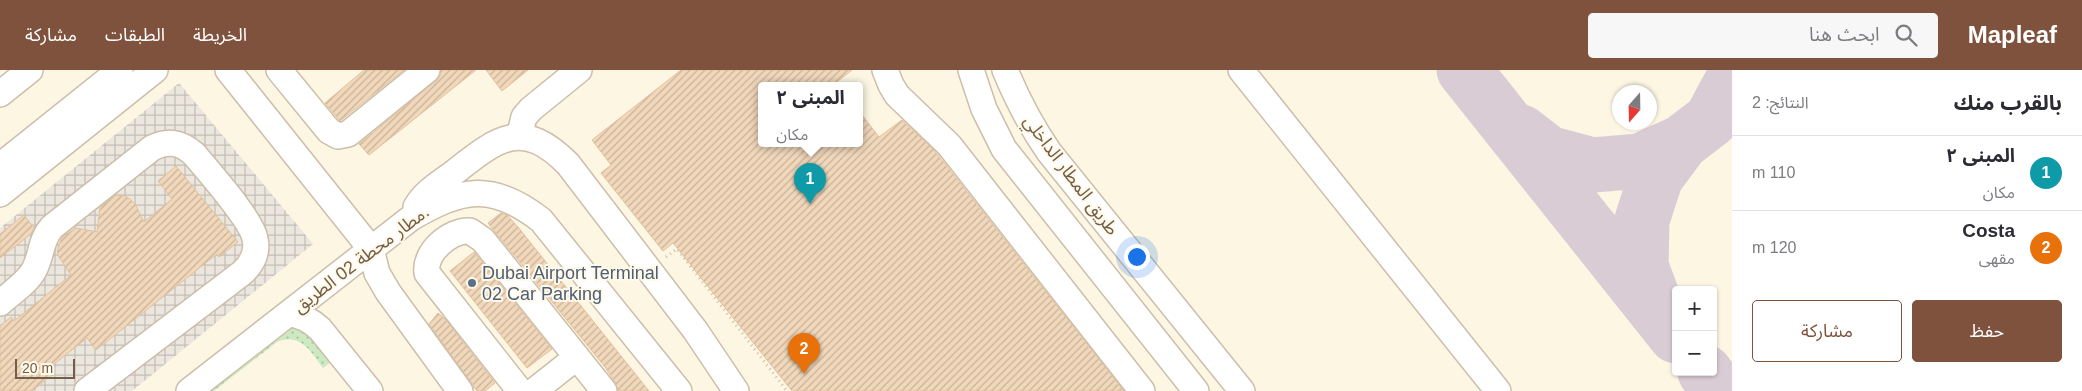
<!DOCTYPE html>
<html lang="ar">
<meta charset="utf-8">
<style>
body{margin:0;font-family:Arial,"Noto Sans Arabic",sans-serif;background:#f7f7f7;color:#2b2b33;direction:rtl}
.controls{position:absolute;right:15px;bottom:15px;display:grid;overflow:hidden;border-radius:5px;box-shadow:0 1px 4px #0004}
.controls button{width:45px;height:45px;display:grid;place-items:center;padding:0;border:0;border-bottom:1px solid #e1e1e2;background:#fff;color:#2b2b33;font:25px sans-serif}
.compass{position:absolute;left:1612px;top:15px;width:45px;height:45px;border-radius:50%;background:#fff;box-shadow:0 1px 4px #0004;rotate:200deg}
.scale{position:absolute;left:15px;bottom:12px;width:60px;box-sizing:border-box;padding-left:5px;border:2px solid #735e49;border-top:0;font-size:14px;line-height:18px;white-space:nowrap;color:#735e49;-webkit-text-stroke:4px #fff9e9;paint-order:stroke}
.you{position:absolute;left:1136px;top:186px;width:18px;height:18px;margin:-12px;border:4px solid #fff;border-radius:50%;background:#1a73e8;box-shadow:0 0 0 8px #1a73e833}
.badge{display:grid;place-items:center;width:32px;height:32px;border-radius:50%;background:#7f523d;color:#fff;font-size:16px;font-weight:700}
.pin{position:absolute;translate:-50% -41px;filter:drop-shadow(0 1px 2px #0008)}
.pin::after{content:'';position:absolute;top:26px;width:18px;height:15px;background:inherit;clip-path:polygon(0 0,100% 0,50% 100%)}
.popup{position:absolute;left:758px;top:12px;width:105px;height:65px;box-sizing:border-box;display:grid;place-content:center;border-radius:5px;background:#fff;filter:drop-shadow(0 1px 4px #0005);font-size:16px;white-space:nowrap;color:#7c7c81}
.popup b{font-size:19px;color:#2b2b33}
.popup::after{content:'';position:absolute;left:50%;top:100%;margin-left:-10px;border:10px solid transparent;border-top-color:#fff}
.list{margin:0;padding:0;list-style:none}
h2{display:flex;justify-content:space-between;align-items:center;height:65px;margin:0;padding:0 20px;font-size:21px}
h2 small{font-size:16px;font-weight:400;color:#7c7c81}
.list li{display:grid;grid-template-columns:32px 1fr auto;gap:15px;align-items:center;box-sizing:border-box;height:75px;padding:0 20px;border-top:1px solid #e1e1e2}
.list b{display:block;font-size:19px;white-space:nowrap}
.list p{margin:0;font-size:16px;white-space:nowrap;color:#7c7c81}
.list em{font-size:16px;font-style:normal;color:#7c7c81}
.actions{display:flex;gap:10px;padding:15px 20px}
.actions a{flex:1;padding:11px 0;border:1px solid #7f523d;border-radius:5px;text-align:center;font-size:18px;color:#7f523d}
.actions .main{background:#7f523d;color:#fff}
.icon{flex:none;width:28px;height:28px;fill:none;stroke:currentColor;stroke-width:2;stroke-linecap:round;stroke-linejoin:round}
.map{position:relative;flex:none;width:1732px;height:321px;overflow:hidden;direction:ltr}
header{display:flex;align-items:center;gap:30px;box-sizing:border-box;height:70px;padding:0 25px;background:#7f523d;color:#fff}
header strong{font-size:24px}
nav{display:flex;gap:28px;margin-inline-start:auto;font-size:18px}
.search{width:350px;height:45px;background:#f7f7f7;display:flex;align-items:center;gap:12px;box-sizing:border-box;padding:0 18px;border-radius:5px;color:#7c7c81;font-size:19px}
main{display:flex}
aside{flex:1;background:#fff}
.map>svg:first-child{display:block}
.industrial{fill:url(#industrial-grid)}
.grass{fill:url(#grass-dots)}
.lines{fill:none;stroke-linecap:round;stroke-linejoin:round}
.taxiway{stroke:#daccd4;stroke-width:55}
.building{fill:url(#building-hatch);stroke:#e3c19b}
.minor-casing{stroke:#cdbeaa;stroke-width:28}
.path{stroke:#d6bb9e;stroke-width:3;stroke-dasharray:1 4;stroke-linecap:butt}
.minor{stroke:#fff;stroke-width:25}
.service-dot{fill:#5c6f8a;stroke:#fff9e9;stroke-width:2}
.labels{text-anchor:middle;stroke-width:4;stroke-linejoin:round;paint-order:stroke}
.street-label{font-size:18px;fill:#735e49;stroke:#fff9e9}
.service-label{font-size:18px;fill:#4e5e75;stroke:#fff9e9;text-anchor:start}
</style>
<header>
<strong>Mapleaf</strong>
<div class="search"><svg class="icon" aria-label="search" viewBox="0 0 24 24"><circle cx="10" cy="10" r="6"/><path d="M15 15l6 6"/></svg>ابحث هنا</div>
<nav><a>الخريطة</a><a>الطبقات</a><a>مشاركة</a></nav>
</header>
<main>
<aside>
<h2>بالقرب منك<small>النتائج: 2</small></h2>
<ul class="list">
<li><span class="badge" style="background:#0f9aa8">1</span><div><b>المبنى ٢</b><p>مكان</p></div><em>110 m</em></li>
<li><span class="badge" style="background:#e8710a">2</span><div><b>Costa</b><p>مقهى</p></div><em>120 m</em></li>
</ul>
<div class="actions"><a class="main">حفظ</a><a>مشاركة</a></div>
</aside>
<div class="map">
<svg width="1732" height="321" viewBox="0 0 1732 321">
<defs>
<pattern id="industrial-grid" width="8" height="8" patternUnits="userSpaceOnUse" patternTransform="scale(1.25)"><rect width="8" height="8" fill="#ebe6de"/><path d="M0 4h8M4 0v8" fill="none" stroke="#c3beb6"/></pattern>
<pattern id="grass-dots" width="8" height="8" patternUnits="userSpaceOnUse" patternTransform="scale(1.25)"><rect width="8" height="8" fill="#cce9c2"/><path d="M2 2h.1M6 6h.1" fill="none" stroke="#aac0a0" stroke-width="1.8" stroke-linecap="round"/></pattern>
<pattern id="building-hatch" width="6" height="6" patternUnits="userSpaceOnUse" patternTransform="scale(1.25)"><rect width="6" height="6" fill="#f1d8bb"/><path d="M-1 1l2-2M0 6l6-6M5 7l2-2" fill="none" stroke="#c8b29a"/></pattern>
</defs>
<rect width="100%" height="100%" fill="#fcf6e3"/>
<path class="industrial" d="M 179,13 L 313,174 L 132,321 L 0,321 L 0,158 Z"/>
<path class="grass" d="M 291,254 L 306,260 L 331,292 L 323,298 C 311,282 300,262 277,272 L 214,321 L 195,321 Z"/>
<g class="lines">
<path class="taxiway" d="M 1464,0 L 1676,266
M 1521,62 L 1548,83 L 1593,95 L 1640,91 L 1682,72 L 1711,50 L 1732,11
M 1655,234 L 1641,196 L 1642,150 L 1656,107 L 1682,72 L 1689,67
M 1705,302 L 1719,321"/>
</g>
<path class="building" d="M 364,0 L 404,0 L 340,51 L 325,33 Z
M 441,0 L 476,0 L 369,85 L 359,74 L 436,11 L 440,6 Z
M 486,0 L 528,0 L 502,21 Z
M 681,0 L 852,0 L 833,15 L 761,15 L 761,73 L 859,73 L 859,41 L 879,67 L 902,50 L 934,80 L 1124,321 L 792,321 L 673,173 L 663,181 L 601,103 L 611,95 L 592,70 Z
M 176,96 L 238,172 L 219,187 L 217,184 L 96,280 L 87,268 L 49,298 L 53,304 L 32,321 L 0,321 L 0,256 L 11,247 L 14,251 L 71,205 L 59,187 L 57,181 L 62,167 L 76,158 L 97,162 L 100,138 L 115,125 L 125,126 L 130,129 L 135,134 L 144,152 L 172,129 L 158,111 Z
M 501,143 L 507,145 L 518,157 L 649,321 L 618,321 L 615,312 L 605,297 L 488,153 Z
M 24,145 L 34,158 L 31,164 L 0,188 L 0,164 Z
M 474,182 L 552,279 L 527,298 L 450,201 Z
M 438,243 L 445,249 L 495,313 L 485,321 L 477,321 L 429,254 Z"/>
<g class="lines">
<defs>
<path id="minor" d="M 228,0 L 371,179 L 377,203 L 388,222 L 460,321
M 279,0 L 329,61 L 338,66 L 348,64 L 427,0
M 885,0 L 891,15 L 897,25 L 949,75 L 1142,321
M 971,0 L 984,39 L 1004,79 L 1196,321
M 1005,0 C 1017,29 1031,56 1049,82 L 1242,321
M 1241,0 L 1498,321
M 0,24 L 30,0
M 519,67 L 524,47 L 531,39 L 579,0
M 0,96 L 120,0
M 0,124 L 155,0
M 416,137 C 425,121 442,112 456,101 C 499,67 523,49 568,94 L 695,260 L 736,321
M 0,233 C 11,223 27,213 34,200 C 42,186 40,170 52,157 L 152,78 C 168,70 180,72 194,84 C 208,101 252,150 255,169 C 258,183 252,194 242,203 L 87,321
M 289,243 C 302,246 310,250 320,259 L 370,321
M 189,321 L 411,148 C 462,118 492,112 541,150 L 679,321
M 520,321 L 427,203 C 424,182 450,160 470,161 L 483,170 L 604,321
M 534,321 L 577,287"/>
</defs>
<use href="#minor" class="minor-casing"/>
<path class="path" d="M 666,187 L 677,179 L 787,321"/>
<use href="#minor" class="minor"/>
</g>
<circle class="service-dot" cx="472" cy="213" r="5"/>
<g class="labels">
<g class="street-label">
<text transform="translate(1071 105) rotate(53)" y="6">طريق المطار الداخلي</text>
<text transform="translate(361 189) rotate(-37)" y="6">مطار محطة 02 الطريق.</text>
</g>
<g class="service-label">
<text x="482" y="209">Dubai Airport Terminal<tspan x="482" dy="21">02 Car Parking</tspan></text>
</g>
</g>
</svg>
<div class="controls">
<button>+</button>
<button>−</button>
</div>
<svg class="compass" viewBox="-18 -18 36 36"><path d="M0-13l5 13h-10z" fill="#e53935"/><path d="M0 13l5-13h-10z" fill="#7c7c81"/></svg>
<div class="scale">20 m</div>
<div class="you"></div>
<div class="pin badge" style="left:810px;top:134px;background:#0f9aa8">1</div>
<div class="popup"><b>المبنى ٢</b>مكان</div>
<div class="pin badge" style="left:804px;top:304px;background:#e8710a">2</div>
</div>
</main>
